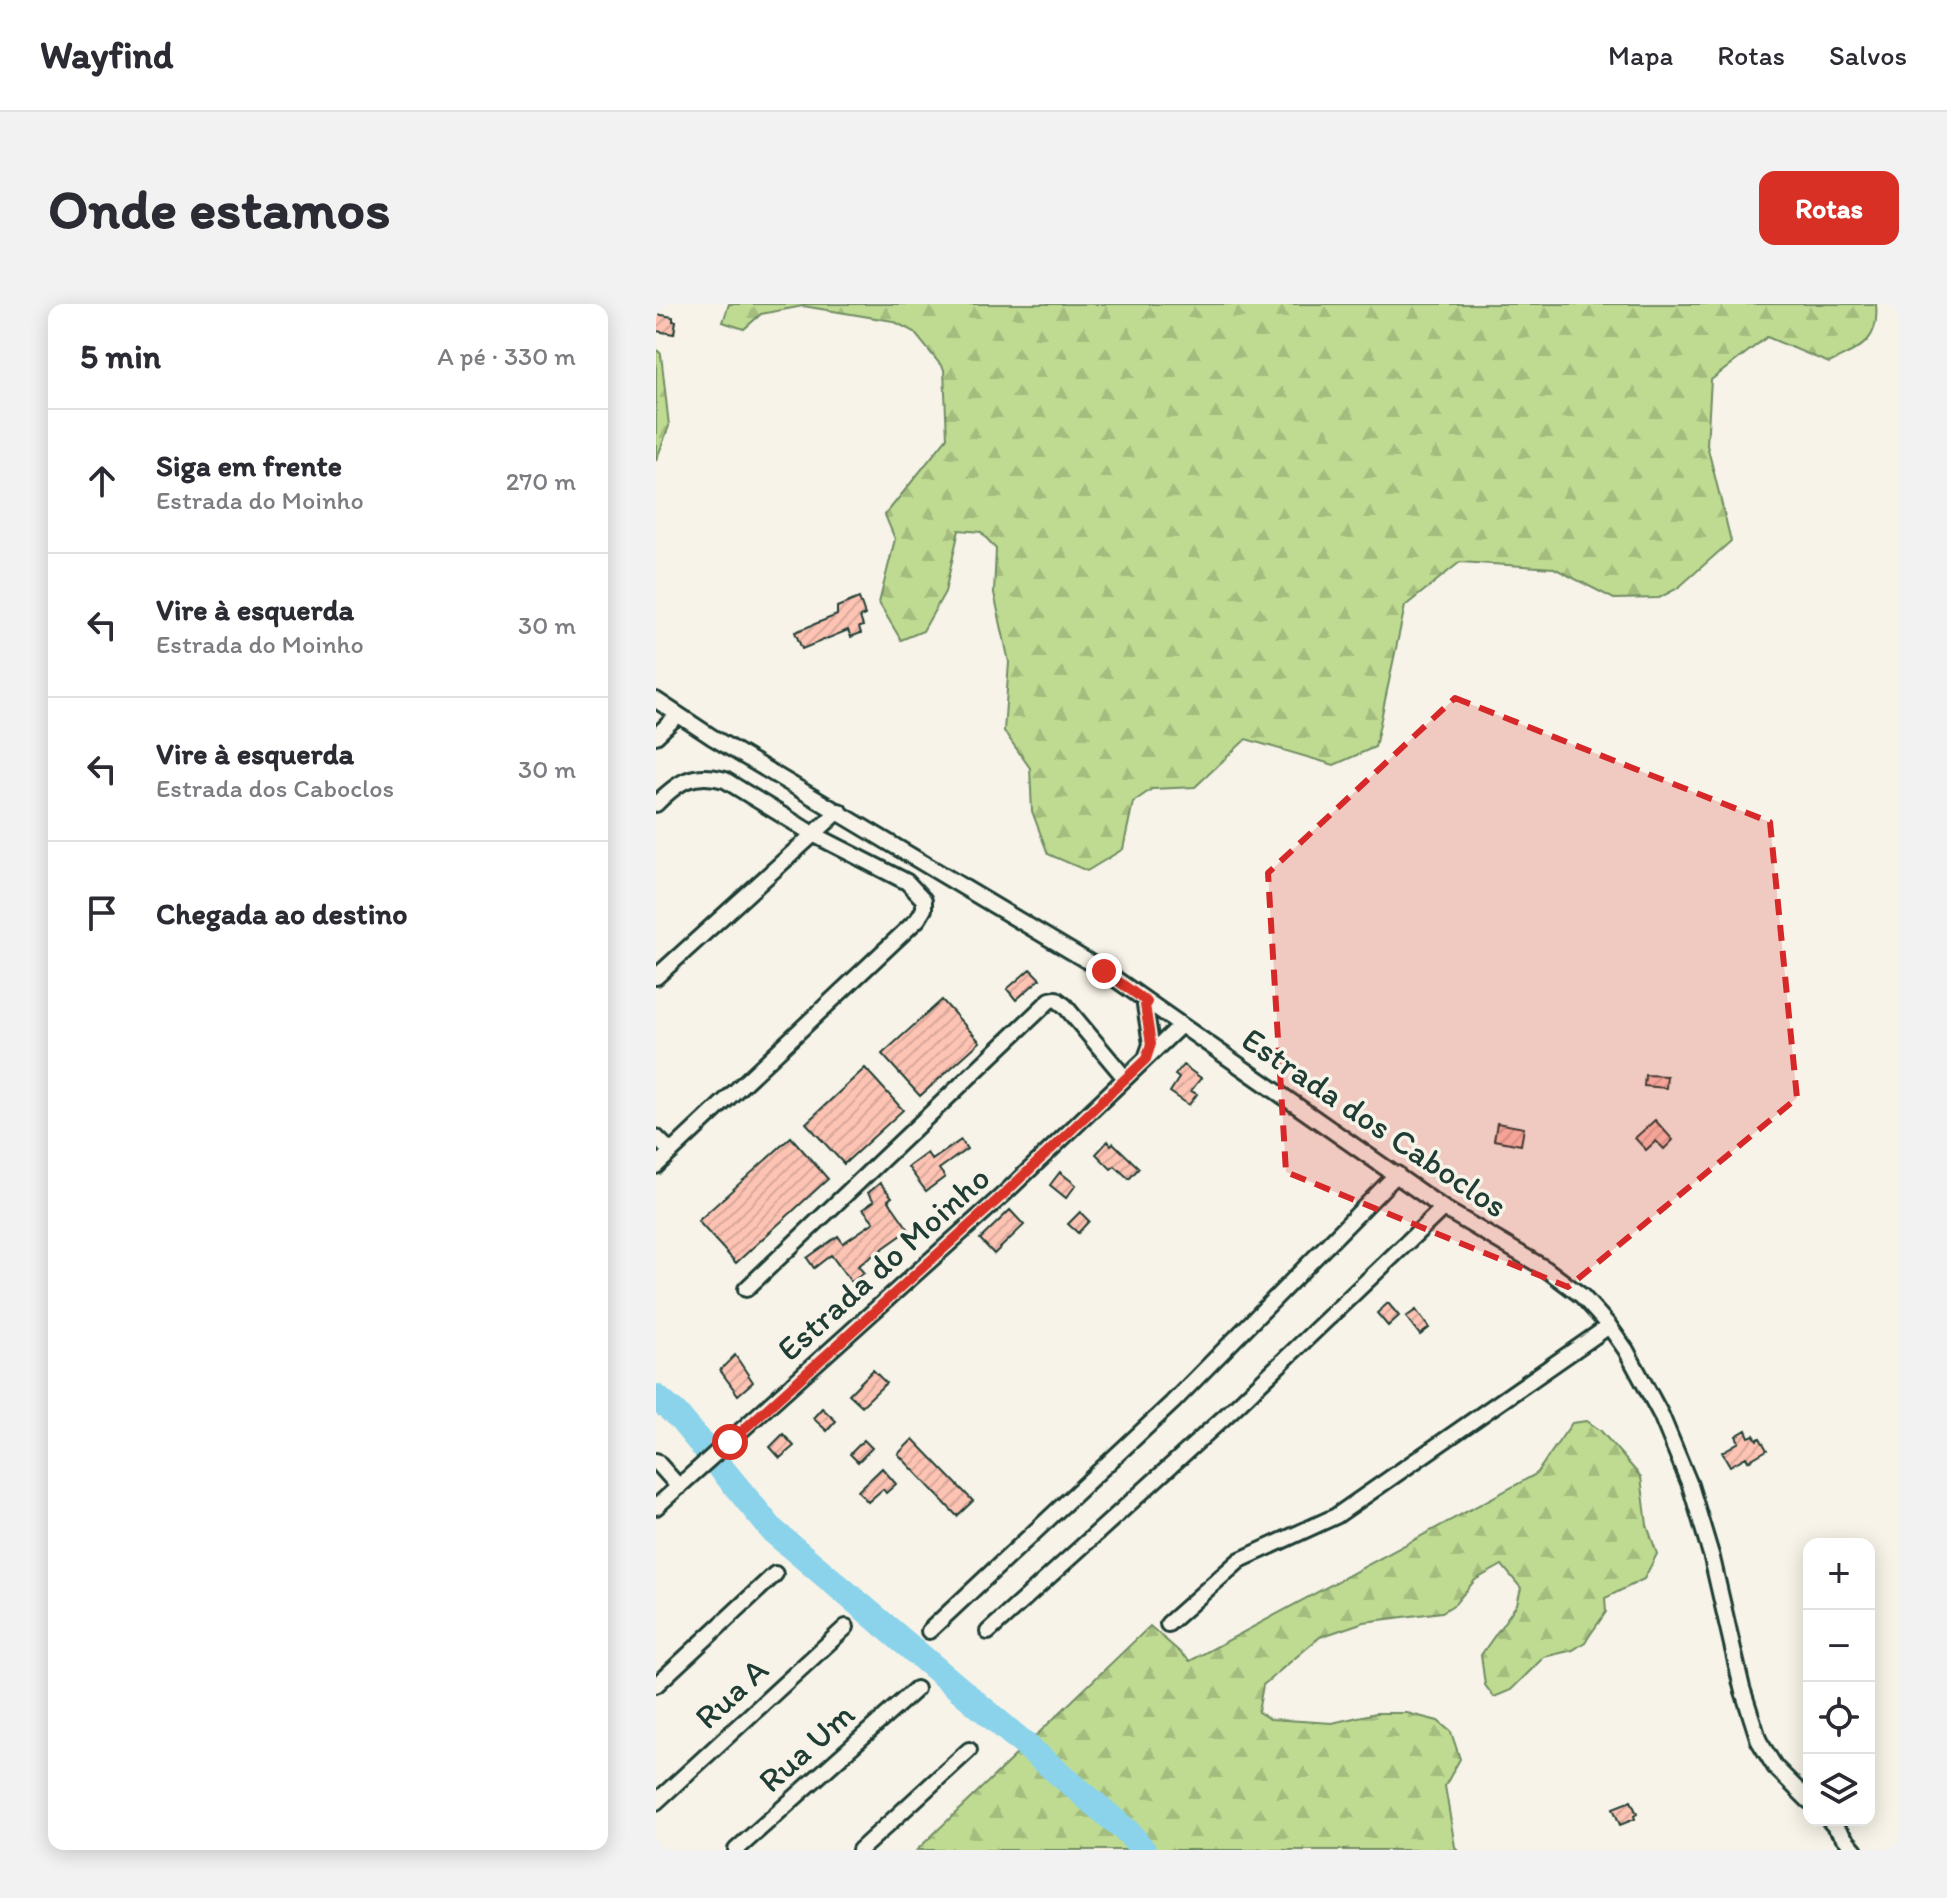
<!DOCTYPE html>
<html lang="pt">
<meta charset="utf-8">
<style>
body{margin:0;font-family:Itim,sans-serif;background:#f2f2f3;color:#2b2b33}
.controls{position:absolute;right:24px;bottom:24px;display:grid;overflow:hidden;border-radius:16px;box-shadow:0 4px 20px #0003}
.controls button{width:72px;height:72px;display:grid;place-items:center;padding:0;border:0;border-bottom:2px solid #e1e1e2;background:#fff;color:#2b2b33;font:40px sans-serif}
.stop{position:absolute;width:24px;height:24px;margin:-18px;border:6px solid #d93025;border-radius:50%;background:#fff}
.stop.end{background:#d93025;border-color:#fff;box-shadow:0 2px 8px #0008}
.list{margin:0;padding:0;list-style:none}
h2{display:flex;justify-content:space-between;align-items:center;height:104px;margin:0;padding:0 32px;font-size:34px}
h2 small{font-size:26px;font-weight:400;color:#7c7c81}
.list li{display:grid;grid-template-columns:52px 1fr auto;gap:24px;align-items:center;box-sizing:border-box;height:144px;padding:0 32px;border-top:2px solid #e1e1e2}
.list b{display:block;font-size:30px;white-space:nowrap}
.list p{margin:0;font-size:26px;white-space:nowrap;color:#7c7c81}
.list em{font-size:26px;font-style:normal;color:#7c7c81}
.icon{flex:none;width:44px;height:44px;fill:none;stroke:currentColor;stroke-width:2;stroke-linecap:round;stroke-linejoin:round}
.map{position:relative;flex:none;width:1243px;height:1546px;overflow:hidden;border-radius:16px}
header{display:flex;align-items:center;gap:48px;box-sizing:border-box;height:112px;padding:0 40px;background:#fff;border-bottom:2px solid #e1e1e2}
header strong{font-size:38px}
nav{display:flex;gap:44px;margin-inline-start:auto;font-size:28px}
.intro{display:flex;align-items:center;justify-content:space-between;box-sizing:border-box;height:192px;padding:0 48px}
h1{margin:0;font-size:56px}
.button{padding:20px 36px;border-radius:16px;background:#d93025;color:#fff;font-size:28px;font-weight:700}
main{display:flex;gap:48px;padding:0 48px}
aside{flex:1;background:#fff;border-radius:16px;box-shadow:0 4px 20px #0003}
.map>svg:first-child{display:block}
.forest{fill:url(#forest-firs);stroke:#6f8c63;stroke-width:2}
.lines{fill:none;stroke-linecap:round;stroke-linejoin:round}
.river{stroke:#8ad3eb;stroke-width:26}
.building{fill:url(#building-hatch);stroke:#1f3d34;stroke-width:2}
.minor-casing{stroke:#1f3d34;stroke-width:20}
.minor{stroke:#f7f3e8;stroke-width:14}
.route{stroke:#d93025;stroke-width:10}
.marked{fill:#d62828;fill-opacity:0.2;stroke:#d62828;stroke-width:6;stroke-dasharray:16 10;stroke-linejoin:round}
.labels{text-anchor:middle;stroke-width:7;stroke-linejoin:round;paint-order:stroke}
.street-label{font-size:34px;fill:#1f3d34;stroke:#f7f3e8}
</style>
<header>
<strong>Wayfind</strong>
<nav><a>Mapa</a><a>Rotas</a><a>Salvos</a></nav>
</header>
<div class="intro"><h1>Onde estamos</h1><a class="button">Rotas</a></div>
<main>
<aside>
<h2>5 min<small>A pé · 330 m</small></h2>
<ul class="list">
<li><svg class="icon" aria-label="ahead" viewBox="0 0 24 24"><path d="M12 20V5M6 11l6-6 6 6"/></svg><div><b>Siga em frente</b><p>Estrada do Moinho</p></div><em>270 m</em></li>
<li><svg class="icon" aria-label="left" viewBox="0 0 24 24"><path d="M17 20v-9H6M10 6l-5 5 5 5"/></svg><div><b>Vire à esquerda</b><p>Estrada do Moinho</p></div><em>30 m</em></li>
<li><svg class="icon" aria-label="left" viewBox="0 0 24 24"><path d="M17 20v-9H6M10 6l-5 5 5 5"/></svg><div><b>Vire à esquerda</b><p>Estrada dos Caboclos</p></div><em>30 m</em></li>
<li><svg class="icon" aria-label="arrive" viewBox="0 0 24 24"><path d="M6 21V4h12l-3 4 3 4H6"/></svg><div><b>Chegada ao destino</b></div></li>
</ul>
</aside>
<div class="map">
<svg width="1243" height="1546" viewBox="0 0 1243 1546">
<defs>
<pattern id="forest-firs" width="22" height="20" patternUnits="userSpaceOnUse" patternTransform="scale(2)"><rect width="22" height="20" fill="#bfdb92"/><path d="M5 1l3.5 6h-7zM16 11l3.5 6h-7z" fill="#a4bd7e"/></pattern>
<pattern id="building-hatch" width="6" height="6" patternUnits="userSpaceOnUse" patternTransform="scale(2)"><rect width="6" height="6" fill="#fdc3b3"/><path d="M-1 1l2-2M0 6l6-6M5 7l2-2" fill="none" stroke="#d8a89b"/></pattern>
</defs>
<rect width="100%" height="100%" fill="#f7f3e8"/>
<filter id="ink" filterUnits="userSpaceOnUse"><feTurbulence type="fractalNoise" baseFrequency=".0125" numOctaves="2"/><feDisplacementMap in="SourceGraphic" scale="16" xChannelSelector="R" yChannelSelector="G"/><feConvolveMatrix kernelMatrix="1 2 1 2 8 2 1 2 1" color-interpolation-filters="sRGB"/></filter>
<g filter="url(#ink)">
<path class="forest" d="M 73,0 L 1220,0 C 1224,39 1203,44 1173,59 L 1111,33 L 1055,76 L 1051,141 L 1075,237 L 1022,284 L 1003,294 L 958,295 L 898,264 L 804,258 L 749,302 L 719,443 L 678,461 L 590,435 L 539,483 L 496,485 L 477,498 L 467,545 L 431,567 L 392,550 L 376,507 L 374,464 L 348,427 L 353,358 L 338,289 L 340,245 L 325,228 L 303,226 L 289,288 L 267,327 L 245,336 L 223,299 L 239,235 L 229,211 L 291,134 L 288,65 L 258,28 L 237,17 L 147,2 L 105,10 L 88,25 L 67,18 Z
M 0,45 L 5,50 L 13,122 L 0,157 Z
M 931,1117 L 945,1127 L 985,1173 L 991,1221 L 1001,1250 L 988,1275 L 949,1294 L 950,1308 L 929,1338 L 917,1346 L 888,1353 L 855,1386 L 838,1393 L 829,1381 L 825,1351 L 861,1300 L 865,1284 L 846,1261 L 819,1276 L 799,1300 L 786,1308 L 708,1318 L 664,1333 L 607,1381 L 602,1408 L 614,1415 L 676,1419 L 720,1409 L 751,1409 L 782,1417 L 795,1428 L 804,1455 L 789,1482 L 799,1543 L 802,1546 L 261,1546 L 494,1322 L 534,1357 L 880,1170 L 916,1119 Z"/>
<g class="lines">
<path class="river" d="M 0,1093 L 23,1113 L 117,1227 L 472,1528 L 487,1546"/>
</g>
<path class="building" d="M 0,10 L 17,13 L 17,17 L 20,17 L 18,30 L 0,27 Z
M 203,294 L 209,311 L 204,313 L 207,322 L 203,323 L 205,329 L 195,333 L 192,326 L 146,345 L 139,328 L 181,311 L 181,303 Z
M 374,665 L 384,675 L 360,696 L 351,685 Z
M 286,696 L 324,738 L 264,792 L 226,750 Z
M 527,761 L 545,774 L 535,787 L 541,790 L 533,801 L 514,788 L 523,774 L 519,771 Z
M 209,764 L 247,806 L 188,860 L 150,819 Z
M 989,771 L 1011,772 L 1010,784 L 988,782 Z
M 999,816 L 1017,836 L 1008,845 L 1000,837 L 990,846 L 979,834 Z
M 841,819 L 868,824 L 865,841 L 838,836 Z
M 135,833 L 172,875 L 80,959 L 42,917 Z
M 305,836 L 311,845 L 283,865 L 289,873 L 270,887 L 252,863 L 271,849 L 276,856 Z
M 452,837 L 455,841 L 457,839 L 483,864 L 473,875 L 459,862 L 455,865 L 440,850 Z
M 404,868 L 420,881 L 410,894 L 394,881 Z
M 224,879 L 236,893 L 232,896 L 253,926 L 202,962 L 208,969 L 195,978 L 175,951 L 158,964 L 151,954 L 182,932 L 187,939 L 218,918 L 207,905 L 218,897 L 212,889 Z
M 354,906 L 368,921 L 338,950 L 324,935 Z
M 424,908 L 433,917 L 422,929 L 412,920 Z
M 732,999 L 743,1012 L 732,1022 L 721,1009 Z
M 760,1006 L 773,1024 L 764,1031 L 750,1013 Z
M 79,1051 L 97,1078 L 82,1091 L 64,1066 Z
M 217,1066 L 230,1079 L 206,1102 L 193,1090 Z
M 166,1104 L 180,1117 L 171,1127 L 157,1114 Z
M 1090,1126 L 1093,1133 L 1098,1131 L 1101,1136 L 1104,1134 L 1111,1146 L 1092,1157 L 1090,1153 L 1074,1162 L 1066,1148 L 1083,1138 L 1080,1132 Z
M 127,1130 L 138,1142 L 124,1154 L 114,1143 Z
M 257,1135 L 317,1197 L 301,1212 L 242,1150 Z
M 208,1136 L 216,1144 L 202,1158 L 194,1150 Z
M 226,1164 L 240,1180 L 230,1189 L 227,1185 L 212,1198 L 202,1187 Z
M 975,1497 L 981,1510 L 978,1512 L 979,1515 L 964,1521 L 957,1504 Z"/>
<g class="lines">
<defs>
<path id="minor" d="M 0,396 L 56,433 L 448,667 L 787,904 L 890,965 L 926,992 L 953,1022 L 970,1046 L 1005,1111 L 1034,1181 L 1056,1254 L 1086,1384 L 1103,1437 L 1119,1463 L 1153,1497
M 0,432 L 22,411
M 0,500 C 22,478 37,467 69,476 L 157,530 L 251,578 L 268,596 L 268,605 L 262,615 L 0,862
M 0,673 L 183,507
M 490,754 L 495,740 L 489,701 L 491,698
M 0,833 L 15,848
M 90,985 L 394,696 L 400,695 L 409,702 L 469,774
M 0,1157 L 23,1183
M 0,1203 L 348,890 L 524,722
M 512,1320 L 584,1256 L 680,1212 L 953,1022
M 273,1327 L 516,1099 L 741,870
M 332,1328 L 574,1108 L 787,904
M 0,1381 L 119,1270
M 0,1498 L 190,1323
M 1173,1516 L 1199,1546
M 80,1546 L 260,1385
M 204,1546 L 313,1446"/>
</defs>
<use href="#minor" class="minor-casing"/>
<use href="#minor" class="minor"/>
</g>
</g>
<g class="lines" filter="url(#ink)">
<path class="route" d="M 74,1138 L 348,890 L 490,755 L 495,740 L 489,701 L 491,698 L 448,667"/>
</g>
<path class="marked" d="M 799,394 L 1114,518 L 1141,794 L 912,983 L 630,868 L 612,569 Z"/>
<g class="labels">
<g class="street-label">
<text transform="translate(719 818) rotate(34)" y="12">Estrada dos Caboclos</text>
<text transform="translate(227 959) rotate(-42)" y="12">Estrada do Moinho</text>
<text transform="translate(75 1389) rotate(-43)" y="12">Rua A</text>
<text transform="translate(150 1443) rotate(-42)" y="12">Rua Um</text>
</g>
</g>
</svg>
<div class="controls">
<button>+</button>
<button>−</button>
<button><svg class="icon" aria-label="locate" viewBox="0 0 24 24"><circle cx="12" cy="12" r="6"/><path d="M12 2v4M12 18v4M2 12h4M18 12h4"/></svg></button>
<button><svg class="icon" aria-label="layers" viewBox="0 0 24 24"><path d="M12 4l9 5-9 5-9-5zM3 14l9 5 9-5"/></svg></button>
</div>
<div class="stop" style="left:74px;top:1138px"></div>
<div class="stop end" style="left:448px;top:667px"></div>
</div>
</main>
